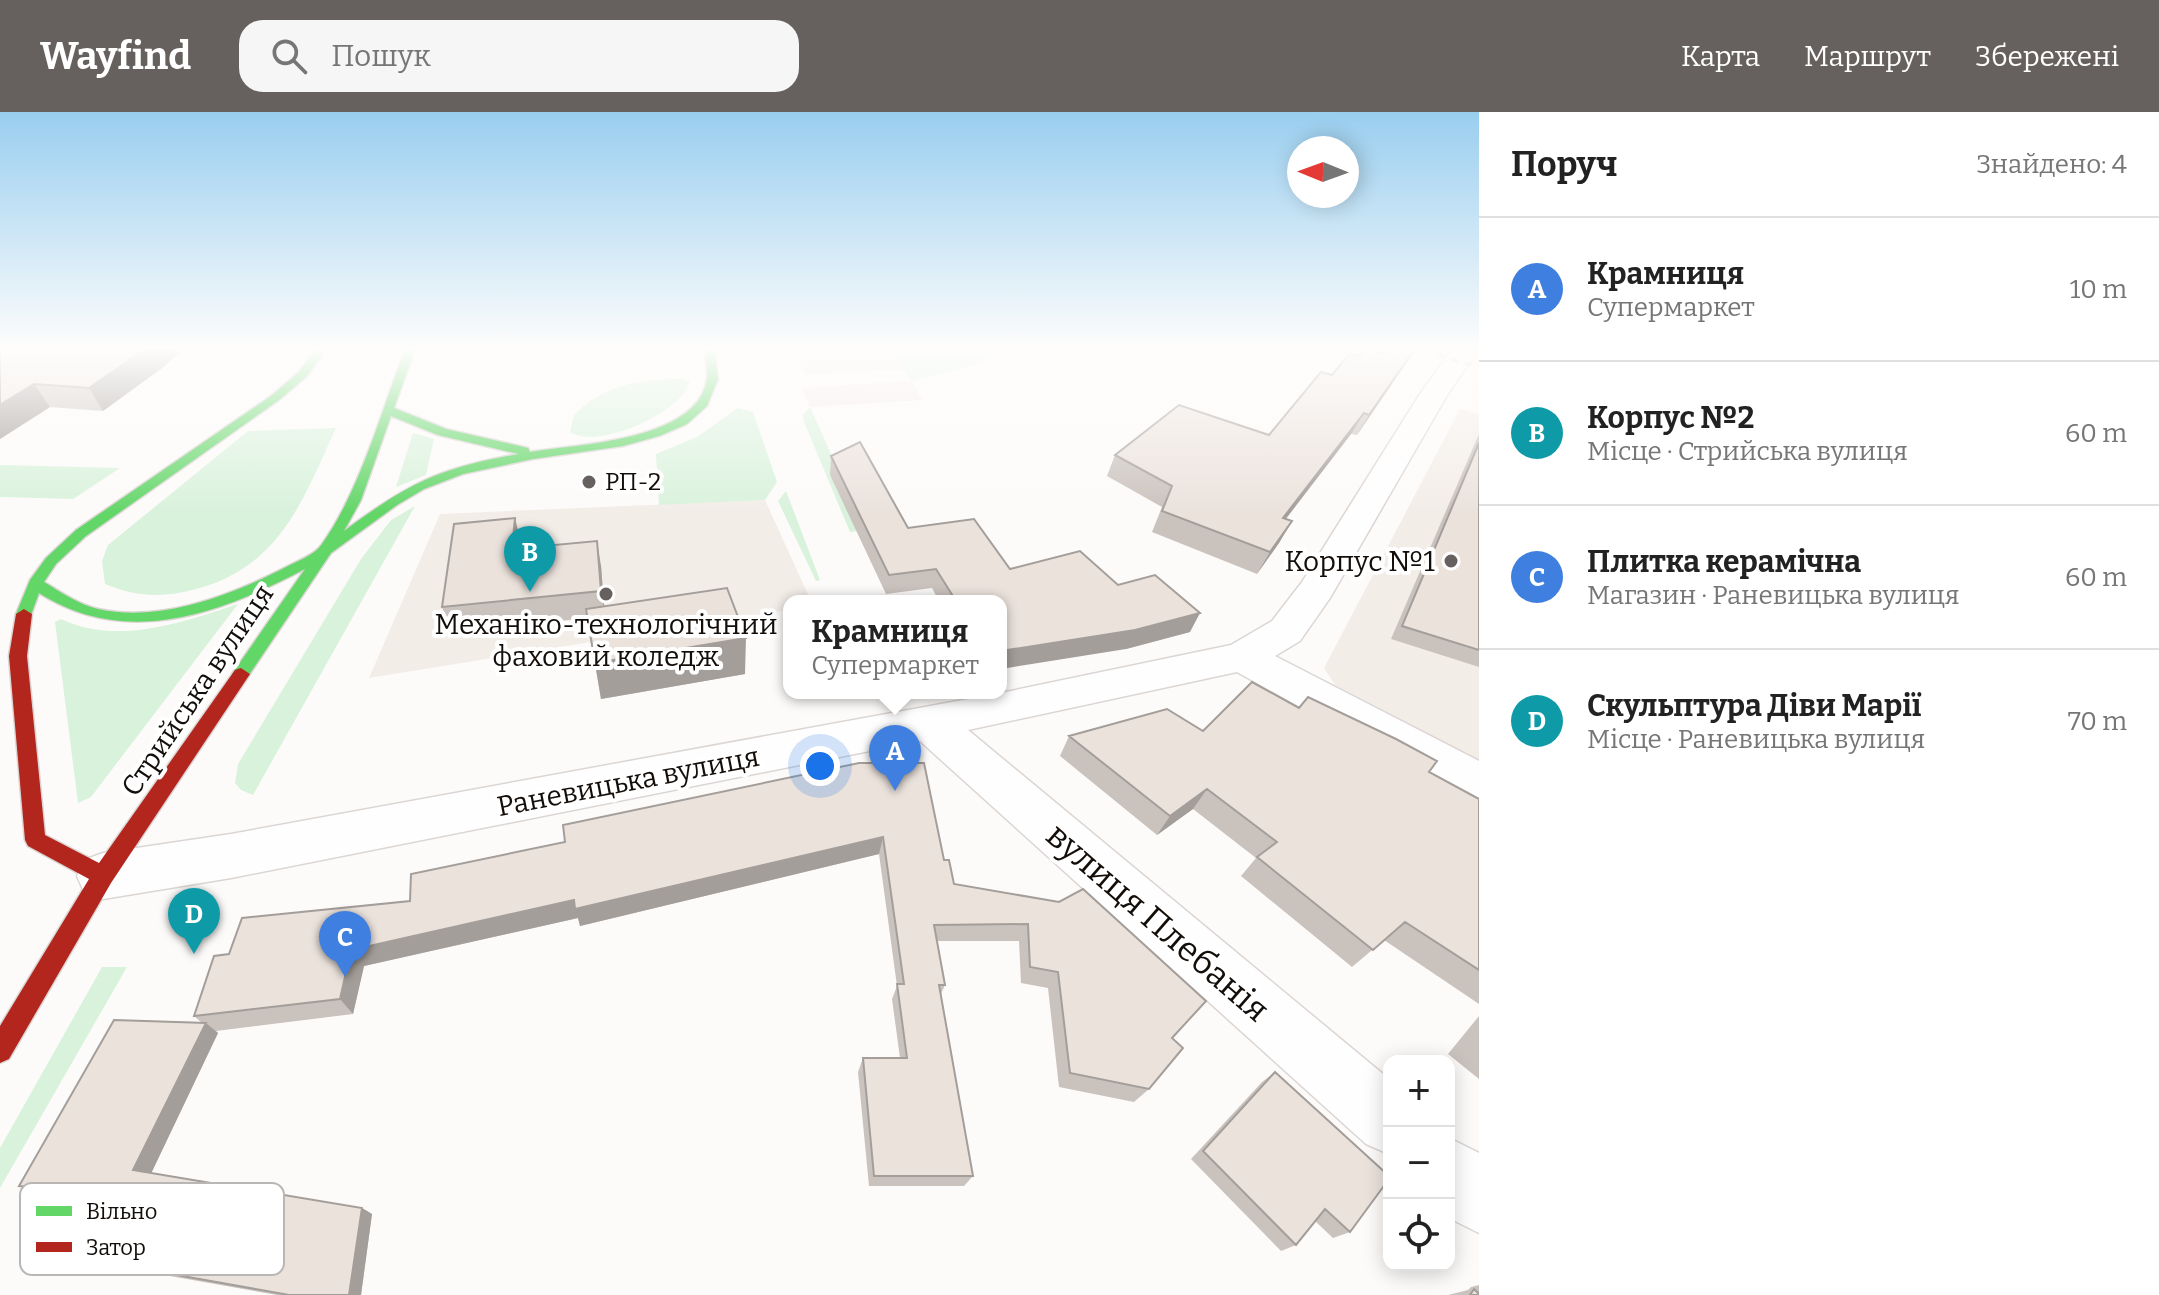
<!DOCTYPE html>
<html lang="uk">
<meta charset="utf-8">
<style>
body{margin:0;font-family:Bitter,serif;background:#f6f6f6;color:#222}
.controls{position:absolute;right:24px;bottom:24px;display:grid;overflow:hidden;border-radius:16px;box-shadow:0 4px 20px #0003}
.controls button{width:72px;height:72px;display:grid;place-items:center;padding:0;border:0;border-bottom:2px solid #e0e0e0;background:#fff;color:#222;font:40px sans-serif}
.compass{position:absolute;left:1287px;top:24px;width:72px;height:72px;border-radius:50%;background:#fff;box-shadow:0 4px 20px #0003;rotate:271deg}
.you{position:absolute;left:820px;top:654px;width:28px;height:28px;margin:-20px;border:6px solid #fff;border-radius:50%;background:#1a73e8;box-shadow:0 0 0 12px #1a73e833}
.badge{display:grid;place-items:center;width:52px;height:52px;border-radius:50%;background:#66615e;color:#fff;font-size:26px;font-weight:700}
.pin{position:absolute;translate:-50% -66px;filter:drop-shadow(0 2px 4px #0008)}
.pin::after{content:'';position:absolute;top:42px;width:28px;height:24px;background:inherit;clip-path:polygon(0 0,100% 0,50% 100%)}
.popup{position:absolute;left:783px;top:483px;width:224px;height:104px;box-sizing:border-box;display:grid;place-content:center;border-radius:16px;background:#fff;filter:drop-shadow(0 2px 6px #0005);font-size:26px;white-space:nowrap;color:#767676}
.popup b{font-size:30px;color:#222}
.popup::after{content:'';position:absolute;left:50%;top:100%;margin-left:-16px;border:16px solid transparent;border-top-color:#fff}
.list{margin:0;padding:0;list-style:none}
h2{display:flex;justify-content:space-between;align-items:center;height:104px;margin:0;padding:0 32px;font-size:34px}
h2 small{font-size:26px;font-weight:400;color:#767676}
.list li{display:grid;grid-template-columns:52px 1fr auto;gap:24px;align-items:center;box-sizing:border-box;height:144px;padding:0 32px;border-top:2px solid #e0e0e0}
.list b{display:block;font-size:30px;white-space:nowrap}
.list p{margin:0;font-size:26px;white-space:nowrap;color:#767676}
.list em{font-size:26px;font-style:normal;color:#767676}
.icon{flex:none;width:44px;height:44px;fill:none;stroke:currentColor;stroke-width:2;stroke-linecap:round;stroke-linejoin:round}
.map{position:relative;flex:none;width:1479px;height:1183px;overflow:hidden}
header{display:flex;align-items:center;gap:48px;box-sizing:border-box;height:112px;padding:0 40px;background:#66615e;color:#fff}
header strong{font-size:38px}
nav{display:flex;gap:44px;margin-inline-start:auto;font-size:28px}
.search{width:560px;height:72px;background:#f6f6f6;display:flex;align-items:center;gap:20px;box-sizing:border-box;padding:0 28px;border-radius:24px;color:#767676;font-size:30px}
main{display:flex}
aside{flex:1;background:#fff}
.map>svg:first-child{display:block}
.built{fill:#f3ede8}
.industrial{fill:#f4eae8}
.green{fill:#d9f2dc}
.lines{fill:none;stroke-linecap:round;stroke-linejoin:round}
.street-casing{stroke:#dbd6d4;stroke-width:3}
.fast-casing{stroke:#dbd6d4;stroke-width:3}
.jam-casing{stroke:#dbd6d4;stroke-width:3}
.street{fill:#fffefe;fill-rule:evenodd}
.fast{fill:#63d668;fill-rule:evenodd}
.jam{fill:#b3261e;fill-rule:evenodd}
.rail{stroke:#cfcecd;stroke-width:4;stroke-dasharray:7 7;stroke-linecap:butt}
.wall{fill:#cac2bd}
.shaded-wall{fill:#a49e9a}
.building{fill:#ebe2dc;stroke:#a49e9a;stroke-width:2}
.poi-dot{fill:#66615e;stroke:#fff;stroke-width:3}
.labels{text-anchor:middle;stroke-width:8;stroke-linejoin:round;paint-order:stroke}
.far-poi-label{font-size:24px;fill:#140e0a;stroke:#fff;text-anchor:start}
.poi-label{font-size:28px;fill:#140e0a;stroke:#fff;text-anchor:end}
.street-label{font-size:28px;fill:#140e0a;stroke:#fff}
.near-street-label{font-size:34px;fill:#140e0a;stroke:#fff}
.key{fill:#fff;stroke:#b8b7b6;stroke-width:2}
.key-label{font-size:22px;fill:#140e0a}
</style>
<header>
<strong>Wayfind</strong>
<div class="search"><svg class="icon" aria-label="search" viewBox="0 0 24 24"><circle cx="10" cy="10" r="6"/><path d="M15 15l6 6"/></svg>Пошук</div>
<nav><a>Карта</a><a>Маршрут</a><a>Збережені</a></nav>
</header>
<main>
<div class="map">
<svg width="1479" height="1183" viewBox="0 0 1479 1183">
<rect width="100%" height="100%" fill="#fdfbf9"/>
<path class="built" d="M 1460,297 L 1479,302 L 1479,648 L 1335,573 L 1324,556 Z
M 765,388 L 811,489 L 789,489 L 789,498 L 369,566 L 440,402 Z"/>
<path class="industrial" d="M 840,235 L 890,235 L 903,257 L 805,263 L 795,238 Z
M 911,269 L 922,288 L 810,295 L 802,276 Z"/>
<path class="green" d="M 890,235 L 1008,235 L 980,252 L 911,269 Z
M 684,267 L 690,270 C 681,301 598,338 570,320 L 574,303 C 602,273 644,266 684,267 Z
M 810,295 L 865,418 L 850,420 L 804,310 L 803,303 Z
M 738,296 L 753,300 L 777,370 L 765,388 L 659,393 L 656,342 L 697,325 Z
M 336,316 C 303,388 280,455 196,477 C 164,486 136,485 105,472 L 102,449 L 108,433 L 248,319 Z
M 413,321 L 434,327 L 426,363 L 396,375 Z
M 0,353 L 120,356 L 73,387 L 0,385 Z
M 786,379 L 820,468 L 816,469 L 778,389 Z
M 415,394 L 253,683 L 241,678 L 235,671 L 238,652 L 361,447 L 391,408 Z
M 238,492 L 91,685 L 78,691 L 55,510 L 61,507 C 118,534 183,510 238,492 Z
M 102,855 L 127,855 L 0,1076 L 0,1036 Z"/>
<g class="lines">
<defs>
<path id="street" d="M 1454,235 L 1479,236 L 1446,285 L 1330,486 L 1300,529 L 1275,544 L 1479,649 L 1479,690 L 1462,685 L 1237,560 L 968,618 L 1389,967 L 1389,1042 L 1366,1032 L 920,629 L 231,766 L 103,787 L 84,780 L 77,764 L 84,748 L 103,741 L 231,722 L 1001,581 L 1231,533 L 1272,509 L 1302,470 L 1418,285 Z
M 1449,1026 L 1479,1041 L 1479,1121 L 1449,1106 Z"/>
<path id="fast" d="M 317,235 L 328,235 L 307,264 L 279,288 L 86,424 L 56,452 L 44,470 C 61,480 79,493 98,497 C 160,511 232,483 286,455 C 297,449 315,443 322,432 C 360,379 382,297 406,235 L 416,235 L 394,296 L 446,317 L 528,336 L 530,340 C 577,332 700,329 707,266 C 708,257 705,245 704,235 L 714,235 L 718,267 L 707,294 L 687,312 L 659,324 L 623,334 L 533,347 L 463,362 L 424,377 L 397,393 L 331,441 L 247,566 L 241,568 L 232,562 L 305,457 C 221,501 127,537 39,481 L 30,506 L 18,506 L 16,502 L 30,468 L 46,446 L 76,418 L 271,284 L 299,260 ZM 391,304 L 438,323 L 519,342 C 439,356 409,371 344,419 L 361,388 Z"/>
<path id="jam" d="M 24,497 L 32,502 L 27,544 L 45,723 L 99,751 L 235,558 L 241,556 L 250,562 L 111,771 L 9,947 L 0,951 L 0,914 L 89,767 L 28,734 L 25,728 L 9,544 L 16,502 Z"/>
</defs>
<use href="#street" class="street-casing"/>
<use href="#fast" class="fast-casing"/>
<use href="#jam" class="jam-casing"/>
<use href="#street" class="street"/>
<use href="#fast" class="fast"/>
<use href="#jam" class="jam"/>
<path class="rail" d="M 1411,235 L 1479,255"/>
</g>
<path class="wall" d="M 0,235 L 186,235 L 162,256 L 103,299 L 50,295 L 0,327 Z
M 1377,235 L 1417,235 L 1357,323 L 1351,322 L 1286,407 L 1292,409 L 1279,431 L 1257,462 L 1152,420 L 1162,395 L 1107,364 L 1115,343 L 1269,323 L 1332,263 L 1360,244 L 1376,240 Z
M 1479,322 L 1479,555 L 1391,527 Z
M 831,344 L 908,416 L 1010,457 L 1118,473 L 1190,520 L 1126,537 L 1001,489 L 939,489 L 932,476 L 886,482 L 830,363 Z
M 515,406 L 521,431 L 520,436 L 601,454 L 604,494 L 745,562 L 601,587 L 587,506 L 451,520 L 442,495 Z
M 1299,596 L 1429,660 L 1479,687 L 1479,892 L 1384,828 L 1352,855 L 1241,764 L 1256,746 L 1193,697 L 1157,723 L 1060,644 L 1069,624 L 1203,619 Z
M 859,651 L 944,748 L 954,772 L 1059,790 L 1172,926 L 1149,977 L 1134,990 L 1059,975 L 1048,876 L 1021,871 L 1019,829 L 937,829 L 945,873 L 941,882 L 973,1064 L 964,1074 L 869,1074 L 858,960 L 863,946 L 900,946 L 892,887 L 897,874 L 879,742 L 580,814 L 578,806 L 364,854 L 353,902 L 216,919 L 218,921 L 151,1061 L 362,1096 L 372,1102 L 361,1183 L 277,1183 L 51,1143 L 31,1137 L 62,1082 L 38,1081 L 19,1074 L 202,911 L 194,904 L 229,842 L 410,789 L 565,730 Z
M 1479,904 L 1479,967 L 1448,942 Z
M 1275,960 L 1350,1120 L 1333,1126 L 1315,1109 L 1296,1133 L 1281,1139 L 1191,1047 L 1262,970 Z
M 1479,1173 L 1479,1183 L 1448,1183 L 1468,1178 L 1471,1175 Z"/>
<path class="shaded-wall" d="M 148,235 L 186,235 L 162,256 L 103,299 L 89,276 Z
M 1416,235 L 1417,235 L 1357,323 L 1369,303 Z
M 34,272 L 50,295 L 0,327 L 0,293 Z
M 1364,301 L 1351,322 L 1270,427 L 1283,406 Z
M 515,406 L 521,431 L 519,462 L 512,437 Z
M 1292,409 L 1279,431 L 1257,462 L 1270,440 Z
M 597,429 L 601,454 L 605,504 L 601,479 Z
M 1200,501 L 1190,520 L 1126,537 L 1001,557 L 1001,539 Z
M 746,526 L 745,562 L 601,587 L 595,551 Z
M 1207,677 L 1193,697 L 1157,723 L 1170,704 Z
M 883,725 L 879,742 L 580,814 L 578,806 L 364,854 L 353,902 L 340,887 L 351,838 L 574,788 Z
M 206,911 L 218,921 L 149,1066 L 133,1058 Z
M 362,1096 L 372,1102 L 361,1183 L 349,1183 Z"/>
<path class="building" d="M 0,235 L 148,235 L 89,276 L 34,272 L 0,293 Z
M 1385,235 L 1416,235 L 1369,303 L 1364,301 L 1283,406 L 1292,409 L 1270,440 L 1162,399 L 1172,374 L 1115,343 L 1179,293 L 1269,323 L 1321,260 L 1332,263 L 1349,242 L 1360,244 L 1365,237 L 1384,242 Z
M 860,330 L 908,416 L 974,407 L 1010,457 L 1080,439 L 1118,473 L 1155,463 L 1200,501 L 1135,518 L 1001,539 L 1001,489 L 956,489 L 936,457 L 889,463 L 831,344 Z
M 1479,331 L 1479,538 L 1402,514 Z
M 515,406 L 512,437 L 597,429 L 601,479 L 442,495 L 454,412 Z
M 727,476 L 746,526 L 595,551 L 586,497 Z
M 1252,570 L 1299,596 L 1308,585 L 1396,627 L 1437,649 L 1429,660 L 1479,687 L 1479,858 L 1405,810 L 1373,838 L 1257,745 L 1277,730 L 1207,677 L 1170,704 L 1069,624 L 1167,597 L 1203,619 Z
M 859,651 L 924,651 L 944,748 L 949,748 L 954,772 L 1059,790 L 1083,777 L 1206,889 L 1172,926 L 1183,936 L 1149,977 L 1070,961 L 1058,860 L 1030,855 L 1028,812 L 934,813 L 945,873 L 939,873 L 973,1064 L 874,1064 L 863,946 L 907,946 L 897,872 L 904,872 L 883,725 L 575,797 L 574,788 L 351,838 L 340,887 L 194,904 L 214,844 L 229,842 L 242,806 L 410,789 L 411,762 L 565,730 L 563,713 Z
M 114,908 L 206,911 L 133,1058 L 362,1096 L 349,1183 L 289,1183 L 31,1137 L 65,1077 L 19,1074 Z
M 1275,960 L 1389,1064 L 1389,1067 L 1350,1120 L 1325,1097 L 1296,1133 L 1203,1039 Z
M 1474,1177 L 1479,1182 L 1479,1183 L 1470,1183 Z"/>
<linearGradient id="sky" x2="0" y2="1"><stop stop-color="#99ceef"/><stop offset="0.59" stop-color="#fefdfc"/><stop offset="1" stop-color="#fefdfc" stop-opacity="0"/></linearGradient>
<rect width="1479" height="401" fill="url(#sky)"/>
<g class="poi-dot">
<circle cx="589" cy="370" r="8"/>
<circle cx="1451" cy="449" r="8"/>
<circle cx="606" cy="482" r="8"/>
</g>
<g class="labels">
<g class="far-poi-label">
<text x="605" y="378">РП-2</text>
</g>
<g class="poi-label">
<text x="1435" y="459">Корпус №1</text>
<text x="606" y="522" text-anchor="middle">Механіко-технологічний<tspan x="606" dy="32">фаховий коледж</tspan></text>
</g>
<g class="street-label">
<text transform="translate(197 578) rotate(-56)" y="10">Стрийська вулиця</text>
<text transform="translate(628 669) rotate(-11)" y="10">Раневицька вулиця</text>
</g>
<g class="near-street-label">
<text transform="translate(1158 810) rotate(41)" y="12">вулиця Плебанія</text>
</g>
</g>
<rect x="20" y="1071" width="264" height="92" rx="12" class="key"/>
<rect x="36" y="1094" width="36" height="10" fill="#63d668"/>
<rect x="36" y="1130" width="36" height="10" fill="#b3261e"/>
<g class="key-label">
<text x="86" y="1107">Вільно</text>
<text x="86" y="1143">Затор</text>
</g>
</svg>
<div class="controls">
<button>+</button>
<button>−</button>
<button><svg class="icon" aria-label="locate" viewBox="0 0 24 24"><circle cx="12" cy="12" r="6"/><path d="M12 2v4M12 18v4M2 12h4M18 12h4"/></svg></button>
</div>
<svg class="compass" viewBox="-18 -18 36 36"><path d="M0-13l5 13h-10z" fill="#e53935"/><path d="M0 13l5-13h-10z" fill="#767676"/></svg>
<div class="you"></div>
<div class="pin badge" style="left:895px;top:679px;background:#3f7fe0">A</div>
<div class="popup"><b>Крамниця</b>Супермаркет</div>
<div class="pin badge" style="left:530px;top:480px;background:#0f9aa8">B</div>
<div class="pin badge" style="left:345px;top:865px;background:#3f7fe0">C</div>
<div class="pin badge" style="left:194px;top:842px;background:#0f9aa8">D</div>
</div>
<aside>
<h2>Поруч<small>Знайдено: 4</small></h2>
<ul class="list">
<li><span class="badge" style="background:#3f7fe0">A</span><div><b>Крамниця</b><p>Супермаркет</p></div><em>10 m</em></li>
<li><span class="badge" style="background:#0f9aa8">B</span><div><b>Корпус №2</b><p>Місце · Стрийська вулиця</p></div><em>60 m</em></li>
<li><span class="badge" style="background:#3f7fe0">C</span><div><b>Плитка керамічна</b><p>Магазин · Раневицька вулиця</p></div><em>60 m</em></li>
<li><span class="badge" style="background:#0f9aa8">D</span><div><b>Скульптура Діви Марії</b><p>Місце · Раневицька вулиця</p></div><em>70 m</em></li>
</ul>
</aside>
</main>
